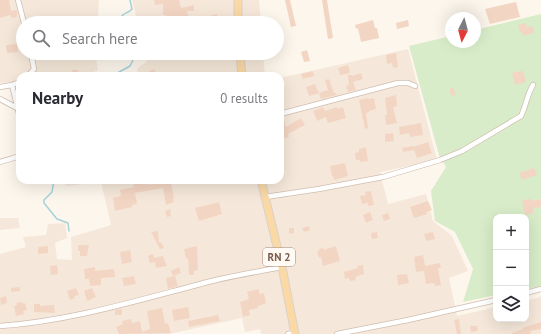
<!DOCTYPE html>
<meta charset="utf-8">
<style>
body{margin:0;font-family:"PT Sans",sans-serif;background:#f2f2f3;color:#2b2b33}
.controls{position:absolute;right:12px;bottom:12px;display:grid;overflow:hidden;border-radius:8px;box-shadow:0 4px 16px #0002}
.controls button{width:36px;height:36px;display:grid;place-items:center;padding:0;border:0;border-bottom:1px solid #e1e1e2;background:#fff;color:#2b2b33;font:20px sans-serif}
.compass{position:absolute;left:445px;top:12px;width:36px;height:36px;border-radius:50%;background:#fff;box-shadow:0 4px 16px #0002;rotate:186deg}
.list{margin:0;padding:0;list-style:none}
h2{display:flex;justify-content:space-between;align-items:center;height:52px;margin:0;padding:0 16px;font-size:17px}
h2 small{font-size:13px;font-weight:400;color:#7c7c81}
.icon{flex:none;width:22px;height:22px;fill:none;stroke:currentColor;stroke-width:2;stroke-linecap:round;stroke-linejoin:round}
.map{position:relative;flex:none;width:541px;height:334px;overflow:hidden}
.search{position:absolute;background:#fff;box-shadow:0 4px 16px #0002;left:16px;top:16px;width:268px;height:44px;display:flex;align-items:center;gap:10px;box-sizing:border-box;padding:0 14px;border-radius:22px;color:#7c7c81;font-size:15px}
.panel{position:absolute;background:#fff;box-shadow:0 4px 16px #0002;left:16px;top:72px;width:268px;height:112px;border-radius:12px}
.map>svg:first-child{display:block}
.residential{fill:#f5e8da}
.green{fill:#d8ecc9}
.lines{fill:none;stroke-linecap:round;stroke-linejoin:round}
.stream{stroke:#a5d3da;stroke-width:1.5}
.building{fill:#f3d5c3}
.minor-casing{stroke:#d1beb0;stroke-width:6}
.primary-casing{stroke:#dad1cd;stroke-width:9}
.minor{stroke:#fff;stroke-width:4.5}
.primary{stroke:#fbd9a5;stroke-width:7}
.labels{text-anchor:middle;stroke-width:3;stroke-linejoin:round;paint-order:stroke}
.shield{fill:#fffaf3;stroke:#a28b7f;stroke-width:1}
.shield-label{font-size:11px;font-weight:bold;fill:#7a5c4d}
</style>
<div class="map">
<svg width="541" height="334" viewBox="0 0 541 334">
<rect width="100%" height="100%" fill="#fdf6ec"/>
<path class="residential" d="M 0,0 L 99,0 L 98,17 L 80,19 L 81,23 L 23,23 L 23,53 L 95,53 L 98,70 L 89,74 L 89,76 L 20,76 L 20,116 L 11,82 L 0,83 Z
M 132,0 L 259,0 L 261,23 L 138,23 Z
M 408,49 L 437,160 L 380,172 L 388,204 L 426,194 L 433,221 L 452,236 L 468,271 L 449,278 L 457,316 L 496,307 L 496,319 L 526,319 L 526,301 L 541,297 L 541,334 L 261,334 L 260,329 L 245,332 L 242,318 L 169,334 L 0,334 L 0,254 L 26,247 L 23,237 L 46,235 L 48,224 L 65,223 L 67,238 L 55,243 L 57,259 L 72,260 L 71,237 L 111,225 L 101,182 L 66,186 L 65,180 L 280,180 L 280,78 Z
M 145,53 L 263,53 L 265,76 L 139,76 L 137,69 L 147,61 Z
M 0,218 L 18,218 L 20,228 L 0,230 Z"/>
<path class="green" d="M 541,14 L 541,286 L 526,289 L 526,217 L 496,217 L 496,295 L 463,302 L 473,269 L 455,232 L 435,221 L 431,191 L 446,167 L 439,155 L 409,46 L 451,36 L 451,42 L 475,42 L 475,30 Z"/>
<g class="lines">
<path class="stream" d="M 120,23 C 121,11 127,15 132,9 L 130,0
M 112,76 L 130,66 L 133,60 L 129,53
M 54,180 L 52,192 L 44,200 L 44,203 L 57,219 L 68,223 L 69,231"/>
</g>
<path class="building" d="M 0,0 L 9,0 L 11,11 L 17,10 L 17,17 L 11,18 L 11,15 L 0,18 Z
M 154,0 L 179,0 L 181,8 L 194,5 L 194,11 L 187,11 L 190,23 L 166,23 L 166,15 L 163,15 L 163,4 L 155,5 Z
M 285,0 L 290,0 L 296,26 L 291,27 Z
M 322,0 L 327,0 L 333,38 L 328,39 Z
M 516,2 L 520,17 L 490,24 L 485,9 Z
M 217,14 L 218,23 L 207,23 L 207,17 Z
M 74,18 L 75,23 L 61,23 L 61,20 Z
M 373,20 L 375,28 L 377,28 L 379,38 L 361,42 L 358,28 L 356,29 L 355,25 Z
M 408,20 L 409,26 L 397,29 L 396,23 Z
M 526,23 L 527,28 L 533,26 L 534,33 L 523,36 L 522,31 L 520,32 L 518,25 Z
M 17,44 L 18,52 L 7,53 L 6,45 Z
M 307,50 L 310,61 L 304,62 L 301,52 Z
M 396,53 L 398,67 L 393,68 L 392,63 L 387,64 L 386,55 Z
M 348,65 L 350,73 L 340,75 L 338,68 Z
M 154,69 L 157,74 L 154,76 L 142,76 Z
M 72,70 L 78,70 L 79,75 L 73,76 Z
M 313,71 L 314,76 L 303,79 L 301,74 Z
M 523,71 L 526,82 L 515,85 L 512,73 Z
M 361,73 L 363,79 L 353,82 L 356,90 L 348,92 L 346,86 L 349,85 L 348,75 L 352,75 L 352,76 Z
M 329,79 L 334,93 L 336,93 L 337,95 L 321,99 L 319,93 L 328,90 L 325,80 Z
M 315,84 L 319,93 L 309,96 L 306,87 Z
M 453,87 L 456,95 L 452,96 L 449,89 Z
M 396,95 L 397,106 L 393,107 L 397,123 L 386,125 L 385,115 L 387,115 L 385,98 Z
M 368,98 L 369,99 L 374,98 L 376,109 L 369,111 L 369,112 L 366,113 L 368,128 L 365,129 L 359,100 Z
M 323,107 L 325,111 L 337,107 L 337,109 L 343,107 L 346,118 L 328,123 L 326,117 L 317,121 L 313,111 Z
M 283,117 L 286,127 L 301,118 L 305,125 L 288,134 L 289,137 L 280,139 L 280,135 L 283,134 L 280,123 L 280,118 Z
M 421,123 L 423,135 L 410,137 L 409,133 L 400,135 L 399,127 Z
M 393,133 L 394,141 L 385,142 L 385,134 Z
M 428,142 L 432,153 L 417,158 L 413,147 Z
M 413,146 L 414,150 L 403,152 L 402,148 Z
M 366,147 L 368,161 L 360,162 L 360,160 L 356,160 L 355,153 L 359,152 L 359,149 Z
M 345,163 L 348,176 L 334,180 L 333,176 L 332,176 L 330,166 Z
M 534,168 L 537,175 L 522,180 L 519,173 Z
M 132,180 L 147,180 L 148,185 L 158,183 L 157,180 L 163,180 L 163,184 L 171,183 L 174,198 L 173,198 L 174,202 L 166,205 L 163,188 L 135,193 L 137,204 L 132,205 L 132,207 L 115,211 L 113,198 L 121,196 L 120,190 L 134,187 Z
M 371,191 L 374,205 L 368,206 L 368,203 L 362,204 L 360,196 L 366,195 L 365,192 Z
M 531,199 L 532,201 L 541,199 L 541,207 L 533,208 L 534,213 L 525,215 L 522,200 Z
M 428,201 L 432,210 L 426,212 L 427,214 L 414,218 L 410,207 Z
M 219,202 L 222,214 L 199,221 L 195,208 Z
M 170,209 L 171,216 L 167,217 L 165,211 Z
M 370,212 L 373,220 L 366,223 L 363,215 Z
M 388,213 L 390,219 L 384,221 L 382,215 Z
M 309,226 L 310,230 L 304,232 L 302,228 Z
M 289,228 L 294,228 L 294,233 L 289,234 Z
M 158,231 L 159,243 L 161,242 L 164,248 L 160,249 L 151,232 Z
M 377,232 L 378,238 L 372,239 L 371,233 Z
M 433,232 L 435,239 L 426,241 L 424,234 Z
M 78,245 L 89,245 L 87,256 L 80,256 L 80,251 L 78,251 Z
M 48,246 L 48,253 L 38,254 L 38,247 Z
M 197,246 L 198,270 L 194,271 L 194,275 L 189,275 L 188,258 L 186,259 L 184,249 Z
M 336,246 L 340,261 L 323,266 L 321,257 L 319,258 L 317,252 L 319,251 L 319,249 L 323,248 L 324,250 Z
M 130,250 L 132,262 L 122,264 L 120,252 Z
M 153,254 L 154,258 L 163,256 L 167,266 L 156,268 L 155,262 L 150,263 L 148,256 Z
M 423,255 L 425,266 L 440,263 L 441,268 L 438,268 L 441,285 L 435,286 L 434,283 L 426,284 L 424,271 L 416,272 L 414,257 Z
M 57,265 L 58,274 L 51,275 L 50,266 Z
M 363,265 L 364,274 L 357,276 L 358,277 L 355,277 L 356,280 L 350,281 L 349,278 L 345,279 L 344,272 L 358,268 L 357,266 Z
M 95,267 L 95,271 L 114,269 L 115,277 L 101,278 L 101,285 L 90,286 L 89,279 L 85,279 L 84,269 Z
M 179,267 L 181,273 L 173,276 L 171,271 Z
M 407,274 L 409,283 L 398,285 L 397,275 Z
M 134,276 L 136,284 L 124,286 L 122,278 Z
M 175,276 L 178,286 L 168,289 L 166,278 Z
M 20,287 L 20,291 L 11,292 L 11,288 Z
M 76,288 L 79,295 L 74,296 L 75,298 L 70,300 L 67,291 Z
M 92,288 L 96,297 L 87,301 L 84,291 Z
M 258,289 L 260,294 L 264,293 L 266,303 L 258,306 L 258,308 L 249,310 L 250,315 L 243,317 L 240,302 L 249,299 L 247,292 Z
M 6,296 L 7,303 L 1,305 L 0,298 Z
M 22,302 L 23,304 L 25,303 L 27,310 L 23,311 L 24,314 L 16,316 L 14,306 L 17,305 L 16,303 Z
M 34,304 L 40,304 L 40,306 L 54,305 L 55,313 L 34,312 Z
M 188,307 L 190,318 L 174,321 L 172,310 Z
M 162,308 L 165,324 L 168,323 L 171,333 L 119,334 L 116,327 L 123,324 L 122,321 L 131,319 L 132,323 L 140,321 L 142,332 L 150,329 L 147,311 Z
M 122,309 L 122,315 L 115,315 L 115,310 Z
M 218,315 L 220,321 L 189,327 L 188,321 Z
M 459,319 L 461,334 L 457,334 L 454,320 Z
M 541,322 L 541,329 L 530,331 L 531,334 L 512,334 L 512,333 L 523,329 L 522,328 Z
M 470,326 L 477,326 L 478,331 L 471,332 Z"/>
<g class="lines">
<defs>
<path id="minor" d="M 18,0 L 24,23
M 28,76 L 34,69 L 31,53
M 20,82 L 12,85 L 20,118
M 0,87 L 12,85
M 0,99 L 17,108
M 280,114 L 398,83 L 408,83 L 415,86
M 0,162 L 20,156
M 265,197 L 319,189 L 383,177 L 440,160 L 462,151 L 521,116 C 526,106 527,95 533,85
M 526,293 L 541,289
M 0,326 C 73,321 145,298 216,280 C 238,275 260,271 282,267
M 288,334 L 295,333
M 337,334 L 408,320 L 496,300"/>
<path id="primary" d="M 238,0 L 238,23
M 240,53 L 242,76
M 261,180 L 282,267 L 295,334"/>
</defs>
<use href="#minor" class="minor-casing"/>
<use href="#primary" class="primary-casing"/>
<use href="#minor" class="minor"/>
<use href="#primary" class="primary"/>
</g>
<g class="labels">
<rect class="shield" x="263" y="248" width="32" height="18" rx="3"/>
<g class="shield-label">
<text x="279" y="261">RN 2</text>
</g>
</g>
</svg>
<div class="controls">
<button>+</button>
<button>−</button>
<button><svg class="icon" aria-label="layers" viewBox="0 0 24 24"><path d="M12 4l9 5-9 5-9-5zM3 14l9 5 9-5"/></svg></button>
</div>
<svg class="compass" viewBox="-18 -18 36 36"><path d="M0-13l5 13h-10z" fill="#e53935"/><path d="M0 13l5-13h-10z" fill="#7c7c81"/></svg>
<div class="search"><svg class="icon" aria-label="search" viewBox="0 0 24 24"><circle cx="10" cy="10" r="6"/><path d="M15 15l6 6"/></svg>Search here</div>
<section class="panel">
<h2>Nearby<small>0 results</small></h2>
<ul class="list">
</ul>
</section>
</div>
